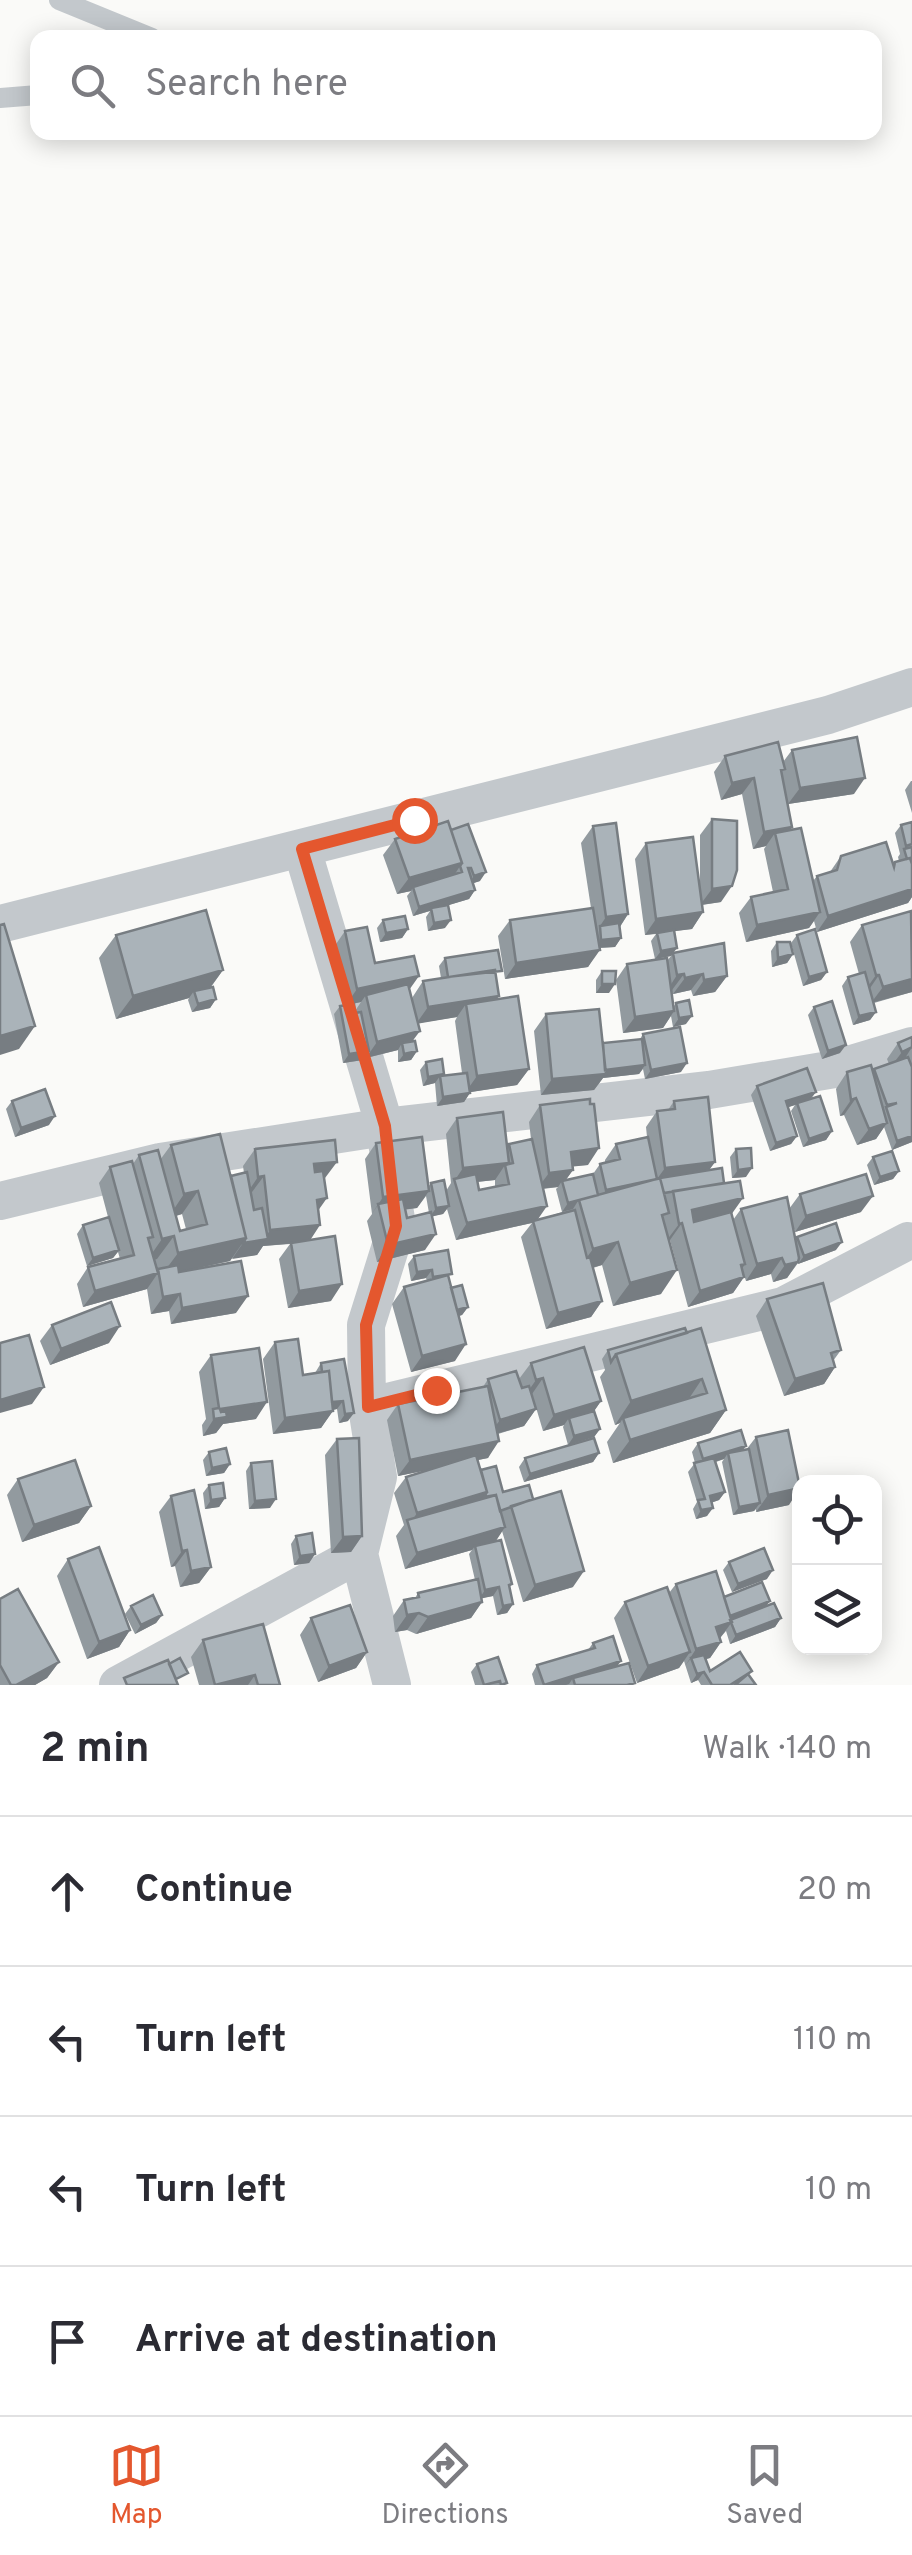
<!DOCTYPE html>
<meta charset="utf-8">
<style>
body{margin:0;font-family:Overpass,sans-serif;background:#f2f2f3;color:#2b2b33}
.controls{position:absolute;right:30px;bottom:30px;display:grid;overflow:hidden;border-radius:20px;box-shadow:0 5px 25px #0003}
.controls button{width:90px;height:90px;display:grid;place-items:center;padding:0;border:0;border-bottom:2px solid #e1e1e2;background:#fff;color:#2b2b33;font:50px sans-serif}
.stop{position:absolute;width:30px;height:30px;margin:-22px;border:8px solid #e4572e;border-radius:50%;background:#fff}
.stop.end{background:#e4572e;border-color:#fff;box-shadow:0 2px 10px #0008}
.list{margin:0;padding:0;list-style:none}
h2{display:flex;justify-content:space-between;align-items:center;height:130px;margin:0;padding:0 40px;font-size:42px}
h2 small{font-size:32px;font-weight:400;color:#7c7c81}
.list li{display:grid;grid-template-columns:65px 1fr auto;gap:30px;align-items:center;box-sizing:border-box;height:150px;padding:0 40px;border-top:2px solid #e1e1e2}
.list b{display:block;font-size:38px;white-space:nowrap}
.list em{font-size:32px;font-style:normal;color:#7c7c81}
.icon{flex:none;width:55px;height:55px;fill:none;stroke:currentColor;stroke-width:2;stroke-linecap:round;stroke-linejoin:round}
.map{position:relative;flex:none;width:912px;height:1685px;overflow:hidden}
.search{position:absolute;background:#fff;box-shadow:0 5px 25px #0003;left:30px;right:30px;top:30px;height:110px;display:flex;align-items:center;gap:25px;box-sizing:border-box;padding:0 35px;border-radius:20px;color:#7c7c81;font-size:38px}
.sheet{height:730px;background:#fff}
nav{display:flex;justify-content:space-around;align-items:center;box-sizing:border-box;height:140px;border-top:2px solid #e1e1e2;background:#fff;font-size:28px;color:#7c7c81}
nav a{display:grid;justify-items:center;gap:5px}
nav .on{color:#e4572e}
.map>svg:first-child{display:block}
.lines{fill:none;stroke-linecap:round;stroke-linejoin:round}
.lane{stroke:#c3c8cc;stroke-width:20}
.street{stroke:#c3c8cc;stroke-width:38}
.wall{fill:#929a9f;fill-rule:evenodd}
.shaded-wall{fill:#777d82}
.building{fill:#aab3b9;stroke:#777d82;stroke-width:2.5}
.route{stroke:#e4572e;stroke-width:12}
</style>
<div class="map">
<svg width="912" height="1685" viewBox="0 0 912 1685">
<rect width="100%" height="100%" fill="#fafaf8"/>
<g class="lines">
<path class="lane" d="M 59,0 L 152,38
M 0,98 L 38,95"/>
<path class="street" d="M 302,849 L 385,1127 L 388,1149
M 0,924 L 828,715 L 912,687
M 0,1201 L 160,1162 L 385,1127 L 709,1090 L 835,1069 L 912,1046
M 367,1407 L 783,1306 L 908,1241
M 118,1685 L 359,1554
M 392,1685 L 359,1554 L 378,1477 L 367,1407 L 366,1325 L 397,1226 L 395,1213"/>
</g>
<path class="wall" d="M 792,750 L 854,794 L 788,804 L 792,827 L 790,830 L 813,881 L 817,876 L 830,872 L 841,856 L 893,865 L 895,862 L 899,861 L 898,857 L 900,854 L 895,833 L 901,825 L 912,822 L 912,897 L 908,903 L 817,932 L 814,921 L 809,928 L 746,942 L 739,913 L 751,897 L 773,892 L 764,849 L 766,846 L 753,849 L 742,794 L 721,800 L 714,772 L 725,756 L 783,762 Z
M 911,781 L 912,781 L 912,813 L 905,790 Z
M 712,819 L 721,902 L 702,905 L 703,912 L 692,929 L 674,931 L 674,953 L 727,976 L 715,992 L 693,996 L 691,990 L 673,994 L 671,991 L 674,1006 L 676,1003 L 686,1024 L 673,1027 L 671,1016 L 663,1028 L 623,1033 L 616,980 L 627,964 L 667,961 L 671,956 L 655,959 L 651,941 L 656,934 L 645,935 L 635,859 L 646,843 L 700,888 L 700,835 Z
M 593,826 L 628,914 L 620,927 L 621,938 L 615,947 L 599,948 L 588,967 L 505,979 L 498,936 L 510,920 L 591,908 L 581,843 Z
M 451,830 L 480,881 L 473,883 L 475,890 L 469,899 L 445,906 L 445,928 L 428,931 L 426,917 L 430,911 L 413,916 L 407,896 L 411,891 L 397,894 L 383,855 L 395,839 Z
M 383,920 L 408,929 L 402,938 L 380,942 L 377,928 Z
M 862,925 L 912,992 L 874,1003 L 876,1012 L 870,1020 L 853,1025 L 842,986 L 848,977 L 859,974 L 850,942 Z
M 345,931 L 375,963 L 409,990 L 412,998 L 423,981 L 441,978 L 439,966 L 445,958 L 496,979 L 496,1000 L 529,1069 L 517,1085 L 470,1092 L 464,1102 L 437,1106 L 435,1083 L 423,1086 L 420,1070 L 426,1062 L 444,1076 L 462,1073 L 455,1021 L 457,1017 L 418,1023 L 413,1041 L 417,1051 L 411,1060 L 398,1062 L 398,1050 L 366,1058 L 365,1056 L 363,1060 L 343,1063 L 334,1014 L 340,1006 L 346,1005 L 334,947 ZM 361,1002 L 355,1011 L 352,1004 Z
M 116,935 L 223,970 L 211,987 L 216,999 L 210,1008 L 192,1012 L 188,1000 L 189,998 L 116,1019 L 99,958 Z
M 797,935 L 827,972 L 821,980 L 803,986 L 791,943 Z
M 777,942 L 793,954 L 787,963 L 772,967 L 771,951 Z
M 602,971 L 609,993 L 596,993 L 596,980 Z
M 814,1007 L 840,1053 L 822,1059 L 808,1015 Z
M 546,1014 L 603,1043 L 640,1039 L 643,1034 L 681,1072 L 645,1079 L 643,1069 L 639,1074 L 603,1078 L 594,1090 L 541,1095 L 534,1031 Z
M 912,1037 L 912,1142 L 892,1150 L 884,1127 L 876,1139 L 857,1145 L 844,1115 L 840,1116 L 836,1089 L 847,1072 L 873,1071 L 889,1064 L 887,1059 L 898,1043 Z
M 757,1086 L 811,1098 L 832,1131 L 826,1140 L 803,1147 L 791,1111 L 795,1105 L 788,1107 L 797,1136 L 791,1144 L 770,1151 L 751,1095 Z
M 12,1101 L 49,1125 L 15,1137 L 6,1109 Z
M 674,1101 L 715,1162 L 709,1170 L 724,1183 L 733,1220 L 741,1209 L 789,1209 L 800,1194 L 861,1212 L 795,1232 L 792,1222 L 796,1239 L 797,1237 L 836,1250 L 798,1264 L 798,1263 L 787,1278 L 773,1282 L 771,1274 L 746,1281 L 742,1269 L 744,1277 L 733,1293 L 688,1307 L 670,1240 L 668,1240 L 661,1294 L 613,1306 L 602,1265 L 593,1268 L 602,1301 L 591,1317 L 546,1329 L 521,1237 L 532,1223 L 456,1240 L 447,1209 L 443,1214 L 432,1216 L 425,1250 L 377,1262 L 367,1221 L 372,1214 L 365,1159 L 376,1143 L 428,1187 L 431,1183 L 446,1191 L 451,1183 L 446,1134 L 457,1118 L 507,1147 L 509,1144 L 531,1139 L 529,1122 L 540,1105 L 588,1165 L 572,1166 L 573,1170 L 565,1180 L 593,1174 L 600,1164 L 605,1162 L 605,1160 L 616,1144 L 647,1137 L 646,1127 L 657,1111 L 668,1110 ZM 495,1180 L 495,1187 L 479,1190 L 477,1182 ZM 558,1187 L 556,1189 L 562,1212 L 572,1209 L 537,1220 L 543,1189 ZM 426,1196 L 429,1213 L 407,1218 L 405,1209 L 417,1208 Z
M 171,1145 L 231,1176 L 244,1173 L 243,1166 L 255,1149 L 325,1178 L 310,1240 L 331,1301 L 288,1308 L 279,1259 L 290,1244 L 263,1246 L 257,1255 L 232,1258 L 230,1261 L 181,1272 L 236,1313 L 171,1324 L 169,1311 L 151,1314 L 147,1289 L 83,1307 L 77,1284 L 88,1267 L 120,1259 L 118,1252 L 113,1258 L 87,1266 L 77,1234 L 83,1225 L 108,1217 L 99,1183 L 110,1167 L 133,1164 L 139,1155 L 160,1160 ZM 182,1214 L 186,1229 L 180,1231 L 176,1216 Z
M 736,1149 L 746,1177 L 732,1178 L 730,1157 Z
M 873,1157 L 899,1171 L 893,1179 L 874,1185 L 867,1165 Z
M 414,1256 L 449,1279 L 451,1288 L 468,1307 L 462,1315 L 458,1316 L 455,1361 L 411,1372 L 392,1304 L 404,1287 L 427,1281 L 426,1278 L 411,1281 L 408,1264 Z
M 767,1299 L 841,1350 L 833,1361 L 835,1367 L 824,1384 L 784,1396 L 756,1316 Z
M 52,1325 L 109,1343 L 50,1365 L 40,1341 Z
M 685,1328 L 726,1410 L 710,1433 L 613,1463 L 607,1442 L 620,1423 L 615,1425 L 600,1377 L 605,1370 L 602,1359 L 608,1350 Z
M 275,1342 L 303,1375 L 315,1373 L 321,1363 L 344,1359 L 348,1421 L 339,1423 L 337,1409 L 333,1410 L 321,1428 L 273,1434 L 263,1359 Z
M 211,1355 L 256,1419 L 223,1424 L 216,1433 L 203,1436 L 202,1425 L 206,1419 L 199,1372 Z
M 531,1363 L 601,1401 L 594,1411 L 600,1429 L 594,1437 L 568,1445 L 563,1427 L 564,1425 L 543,1431 L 532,1394 L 536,1409 L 524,1426 L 498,1434 L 488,1458 L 478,1460 L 481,1470 L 503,1492 L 533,1499 L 573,1587 L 523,1602 L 502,1531 L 495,1541 L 512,1584 L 509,1588 L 513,1604 L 507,1613 L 497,1615 L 493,1596 L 481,1598 L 482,1602 L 471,1618 L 416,1634 L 407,1630 L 395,1632 L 393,1616 L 404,1600 L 415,1598 L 418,1593 L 475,1580 L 469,1554 L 472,1550 L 405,1569 L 396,1536 L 404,1525 L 394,1493 L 406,1477 L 427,1470 L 398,1476 L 387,1420 L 398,1404 L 483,1387 L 488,1379 L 519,1379 Z
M 756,1437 L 789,1505 L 756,1512 L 756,1509 L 754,1511 L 733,1515 L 722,1462 L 724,1459 L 716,1462 L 725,1492 L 719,1500 L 711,1503 L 707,1516 L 696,1519 L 693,1509 L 697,1502 L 688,1472 L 695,1463 L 692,1452 L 698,1443 L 742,1450 L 746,1450 Z
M 337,1439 L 362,1536 L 351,1552 L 331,1553 L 325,1455 Z
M 209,1452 L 230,1464 L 224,1473 L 206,1476 L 203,1460 Z
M 599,1453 L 593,1462 L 524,1482 L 519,1467 L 525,1458 Z
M 251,1463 L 270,1508 L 249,1509 L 246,1471 Z
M 18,1479 L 91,1506 L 79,1523 L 22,1542 L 7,1495 Z
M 209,1485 L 225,1498 L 219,1507 L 205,1509 L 203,1493 Z
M 171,1496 L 211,1567 L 199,1583 L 180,1587 L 175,1566 L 171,1567 L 159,1512 Z
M 296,1536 L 315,1554 L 309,1563 L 294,1565 L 291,1544 Z
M 68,1559 L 130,1630 L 119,1647 L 87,1659 L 57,1576 Z
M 729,1562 L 767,1579 L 732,1592 L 723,1570 Z
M 676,1584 L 724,1597 L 767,1606 L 781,1618 L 775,1627 L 730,1644 L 726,1631 L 720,1638 L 721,1642 L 710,1658 L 705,1659 L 710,1671 L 749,1675 L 756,1685 L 701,1685 L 698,1680 L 691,1683 L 684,1661 L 679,1668 L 637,1683 L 614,1618 L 625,1602 L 669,1593 Z
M 0,1599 L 59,1662 L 47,1678 L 35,1685 L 0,1685 Z
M 131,1606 L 162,1615 L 156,1623 L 135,1634 L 125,1614 Z
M 311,1618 L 367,1652 L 356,1668 L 318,1682 L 300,1635 Z
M 203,1640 L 280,1685 L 199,1685 L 191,1657 Z
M 593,1643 L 634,1685 L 535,1685 L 532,1674 L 537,1665 L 588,1650 Z
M 477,1664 L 505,1685 L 475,1685 L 471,1672 Z"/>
<path class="shaded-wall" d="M 754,778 L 742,794 L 721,800 L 732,783 Z
M 865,778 L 854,794 L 788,804 L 800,788 Z
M 792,827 L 781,843 L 775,833 L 766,846 L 753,849 L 764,832 Z
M 462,863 L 451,880 L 413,887 L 411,891 L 397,894 L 409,878 Z
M 486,872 L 480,881 L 468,885 L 474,876 Z
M 732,886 L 721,902 L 700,905 L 712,889 Z
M 912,889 L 912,897 L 908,903 L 817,932 L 828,916 Z
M 475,890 L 469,899 L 413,916 L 419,907 Z
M 703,912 L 692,929 L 645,935 L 656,919 Z
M 820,912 L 809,928 L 746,942 L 757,925 Z
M 628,914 L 617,931 L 600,926 L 606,917 Z
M 451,920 L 445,928 L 428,931 L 434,923 Z
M 408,929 L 402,938 L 380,942 L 386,933 Z
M 621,938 L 615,947 L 595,948 L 601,940 Z
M 677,948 L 671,956 L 655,959 L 661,951 Z
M 600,950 L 588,967 L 505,979 L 516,963 Z
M 793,954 L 787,963 L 772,967 L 778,958 Z
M 223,970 L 206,993 L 194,991 L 189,998 L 116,1019 L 133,996 Z
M 827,972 L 821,980 L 803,986 L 809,977 Z
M 684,974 L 672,990 L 666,992 L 677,975 Z
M 703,974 L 691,990 L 673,994 L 685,978 Z
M 876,975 L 879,975 L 868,991 L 864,992 Z
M 419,976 L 407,993 L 366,995 L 361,1002 L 346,1005 L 357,989 Z
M 727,976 L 715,992 L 693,996 L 704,980 Z
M 912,979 L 912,992 L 871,1003 L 883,987 Z
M 602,984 L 615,984 L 609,993 L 596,993 Z
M 499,996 L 487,1013 L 466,1004 L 457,1017 L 416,1024 L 428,1007 Z
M 216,999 L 210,1008 L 192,1012 L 198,1004 Z
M 674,1011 L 663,1028 L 623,1033 L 635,1017 Z
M 876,1012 L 870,1020 L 853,1025 L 859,1016 Z
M 692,1016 L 686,1024 L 673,1027 L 679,1018 Z
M 35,1026 L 19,1049 L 0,1055 L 0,1036 Z
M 420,1031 L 408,1047 L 402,1043 L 398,1050 L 366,1058 L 377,1042 Z
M 846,1045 L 840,1053 L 822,1059 L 828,1051 Z
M 912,1047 L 902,1063 L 890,1068 L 902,1052 Z
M 369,1051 L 363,1060 L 343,1063 L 349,1054 Z
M 417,1051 L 411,1060 L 398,1062 L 404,1054 Z
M 687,1063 L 681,1072 L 645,1079 L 651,1070 Z
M 645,1065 L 639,1074 L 603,1078 L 594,1090 L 541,1095 L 552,1079 L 599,1071 Z
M 529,1069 L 517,1085 L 465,1093 L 477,1076 Z
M 444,1074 L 440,1076 L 435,1083 L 423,1086 L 428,1077 Z
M 816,1092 L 810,1100 L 780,1110 L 786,1101 Z
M 470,1093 L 464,1102 L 437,1106 L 443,1097 Z
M 856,1098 L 844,1115 L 840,1116 L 851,1100 Z
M 55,1116 L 49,1125 L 15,1137 L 21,1128 Z
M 887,1123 L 876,1139 L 857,1145 L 869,1129 Z
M 832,1131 L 826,1140 L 803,1147 L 809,1139 Z
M 797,1136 L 791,1144 L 770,1151 L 776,1143 Z
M 912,1136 L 912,1142 L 892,1150 L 897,1141 Z
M 599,1148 L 588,1165 L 559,1168 L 571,1152 Z
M 337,1162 L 325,1178 L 302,1180 L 314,1164 Z
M 715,1162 L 703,1178 L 595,1207 L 606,1190 L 657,1179 L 665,1168 Z
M 509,1163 L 505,1165 L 495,1180 L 456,1184 L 455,1180 L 463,1168 Z
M 752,1168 L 746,1177 L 732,1178 L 738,1170 Z
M 573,1170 L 563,1184 L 562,1181 L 558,1187 L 537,1189 L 549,1173 Z
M 899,1171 L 893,1179 L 874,1185 L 880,1177 Z
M 264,1176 L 252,1192 L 247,1193 L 258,1177 Z
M 198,1191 L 182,1214 L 168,1218 L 184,1194 Z
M 429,1191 L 417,1208 L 380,1213 L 378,1204 L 372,1214 L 383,1197 Z
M 873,1196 L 861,1212 L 795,1232 L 806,1216 Z
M 327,1198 L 315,1215 L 317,1200 Z
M 743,1198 L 731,1215 L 682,1224 L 692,1210 Z
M 578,1201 L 573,1209 L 562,1212 L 568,1203 Z
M 449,1206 L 443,1214 L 430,1217 L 436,1208 Z
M 547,1206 L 536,1222 L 456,1240 L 467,1223 Z
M 682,1223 L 670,1240 L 667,1240 L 679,1224 Z
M 320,1225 L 309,1242 L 263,1246 L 257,1255 L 232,1259 L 243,1243 L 264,1240 L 270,1230 Z
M 436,1234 L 425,1250 L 377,1262 L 388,1245 Z
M 174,1236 L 157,1259 L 146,1262 L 162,1239 Z
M 246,1238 L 230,1261 L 161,1276 L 178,1253 Z
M 618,1242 L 602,1265 L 576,1272 L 593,1249 Z
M 842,1242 L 836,1250 L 798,1264 L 804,1256 Z
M 119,1250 L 113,1258 L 87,1266 L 93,1258 Z
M 782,1258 L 771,1274 L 746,1281 L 757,1264 Z
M 798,1262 L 787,1278 L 773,1282 L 785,1265 Z
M 745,1264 L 735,1280 L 744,1277 L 733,1293 L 688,1307 L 700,1291 L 741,1265 Z
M 432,1270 L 426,1278 L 411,1281 L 417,1272 Z
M 677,1270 L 661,1294 L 613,1306 L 630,1283 Z
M 158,1273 L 147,1289 L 83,1307 L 95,1291 Z
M 342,1284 L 331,1301 L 288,1308 L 299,1291 Z
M 180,1294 L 169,1311 L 151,1314 L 163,1297 Z
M 248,1296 L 236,1313 L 171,1324 L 182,1308 Z
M 602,1301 L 591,1317 L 546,1329 L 558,1313 Z
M 468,1307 L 462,1315 L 450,1319 L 456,1310 Z
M 120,1326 L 109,1343 L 50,1365 L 61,1349 Z
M 466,1344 L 455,1361 L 411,1372 L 422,1356 Z
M 835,1367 L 824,1384 L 784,1396 L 795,1379 Z
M 543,1378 L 532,1394 L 524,1397 L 536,1380 Z
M 702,1379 L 686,1403 L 623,1418 L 620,1423 L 615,1425 L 631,1401 Z
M 44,1387 L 32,1404 L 0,1413 L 0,1400 Z
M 343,1401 L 337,1409 L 322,1412 L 328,1403 Z
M 601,1401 L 590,1417 L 569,1418 L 564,1425 L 543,1431 L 554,1415 Z
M 267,1402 L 256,1419 L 223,1424 L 216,1433 L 203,1436 L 220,1409 Z
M 536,1409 L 524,1426 L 488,1436 L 500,1420 Z
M 726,1410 L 710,1433 L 613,1463 L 630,1440 Z
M 333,1411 L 321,1428 L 273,1434 L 285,1418 Z
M 354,1413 L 348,1421 L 339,1423 L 345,1414 Z
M 600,1429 L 594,1437 L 568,1445 L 574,1436 Z
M 499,1441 L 488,1458 L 398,1476 L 410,1460 Z
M 746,1446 L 740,1454 L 728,1453 L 724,1459 L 697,1467 L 703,1459 Z
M 599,1453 L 593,1462 L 524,1482 L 530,1474 Z
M 230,1464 L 224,1473 L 206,1476 L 212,1468 Z
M 800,1488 L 789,1505 L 756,1512 L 768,1495 Z
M 487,1492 L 476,1508 L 409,1525 L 417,1513 Z
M 725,1492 L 719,1500 L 704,1505 L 710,1496 Z
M 225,1498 L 219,1507 L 205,1509 L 211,1500 Z
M 276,1499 L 270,1508 L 249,1509 L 255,1501 Z
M 760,1503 L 754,1511 L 733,1515 L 739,1507 Z
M 91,1506 L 79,1523 L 22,1542 L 34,1525 Z
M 713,1508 L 707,1516 L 696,1519 L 701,1510 Z
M 505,1527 L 494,1544 L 475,1546 L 472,1550 L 405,1569 L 417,1553 Z
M 362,1536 L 351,1552 L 331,1553 L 343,1537 Z
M 187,1550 L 175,1566 L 171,1567 L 182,1551 Z
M 315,1554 L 309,1563 L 294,1565 L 300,1556 Z
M 211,1567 L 199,1583 L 180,1587 L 191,1571 Z
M 773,1570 L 767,1579 L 732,1592 L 738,1584 Z
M 584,1571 L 573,1587 L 523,1602 L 535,1585 Z
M 499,1587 L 493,1596 L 479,1599 L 485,1590 Z
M 770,1601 L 764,1609 L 732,1622 L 720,1638 L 716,1627 L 730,1616 Z
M 482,1602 L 471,1618 L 416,1634 L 428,1617 Z
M 513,1604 L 507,1613 L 497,1615 L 503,1606 Z
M 419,1613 L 407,1630 L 395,1632 L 407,1615 Z
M 162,1615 L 156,1623 L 135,1634 L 141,1625 Z
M 781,1618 L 775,1627 L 730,1644 L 736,1635 Z
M 130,1630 L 119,1647 L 87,1659 L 99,1642 Z
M 721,1642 L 710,1658 L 693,1663 L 691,1658 L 685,1666 L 696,1649 Z
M 367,1652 L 356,1668 L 318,1682 L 329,1666 Z
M 690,1652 L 679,1668 L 637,1683 L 648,1666 Z
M 621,1661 L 615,1669 L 573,1678 L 569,1684 L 566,1685 L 546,1685 Z
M 59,1662 L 47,1678 L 35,1685 L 16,1685 Z
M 704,1672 L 698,1680 L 691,1683 L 697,1674 Z
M 255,1675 L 248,1685 L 216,1685 Z"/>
<path class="building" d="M 857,737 L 865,778 L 800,788 L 792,750 Z
M 778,742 L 785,769 L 781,770 L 792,827 L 764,832 L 754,778 L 732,783 L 725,756 Z
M 712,819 L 737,821 L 737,870 L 732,886 L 712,889 Z
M 448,821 L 462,863 L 409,878 L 395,839 Z
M 912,822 L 912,844 L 906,846 L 901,825 Z
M 616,823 L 628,914 L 606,917 L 593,826 Z
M 468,824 L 486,872 L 474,876 L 471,868 L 468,868 L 475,890 L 419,907 L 413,887 L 462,872 L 460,866 L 462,863 L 451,830 Z
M 801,828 L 820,912 L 757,925 L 751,897 L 788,889 L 775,833 Z
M 693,837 L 703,912 L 656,919 L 646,843 Z
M 886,842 L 894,867 L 895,862 L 910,858 L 912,864 L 912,889 L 828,916 L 817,876 L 837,870 L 841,856 Z
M 912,847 L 912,860 L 911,860 L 910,858 L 907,859 L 904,849 Z
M 448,905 L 451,920 L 434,923 L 431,908 Z
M 593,908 L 600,950 L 516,963 L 510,920 Z
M 206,910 L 223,970 L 133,996 L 116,935 Z
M 911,911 L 912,979 L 883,987 L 879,975 L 876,975 L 862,925 Z
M 405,916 L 408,929 L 386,933 L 383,920 Z
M 619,923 L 621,938 L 601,940 L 600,926 Z
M 4,924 L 35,1026 L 0,1036 L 0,925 Z
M 367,927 L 375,963 L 414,956 L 419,976 L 357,989 L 345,931 Z
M 815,929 L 827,972 L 809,977 L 797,935 Z
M 674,930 L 677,948 L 661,951 L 657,933 Z
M 777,942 L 790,942 L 793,954 L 778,958 Z
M 724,943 L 727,976 L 704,980 L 703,974 L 685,978 L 684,974 L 677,975 L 673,953 Z
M 498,950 L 502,971 L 448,977 L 445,958 Z
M 667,958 L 674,1011 L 635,1017 L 627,964 Z
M 495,970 L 499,996 L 428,1007 L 423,981 Z
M 602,971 L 616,971 L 615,984 L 602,984 Z
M 865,972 L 876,1012 L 859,1016 L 848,977 Z
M 408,984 L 420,1031 L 377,1042 L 366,995 Z
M 213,987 L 216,999 L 198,1004 L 194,991 Z
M 518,996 L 529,1069 L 477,1076 L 466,1004 Z
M 689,1000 L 692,1016 L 679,1018 L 676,1003 Z
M 832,1001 L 846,1045 L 828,1051 L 814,1007 Z
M 354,1004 L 355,1013 L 361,1012 L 369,1051 L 349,1054 L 340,1006 Z
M 599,1009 L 606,1074 L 552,1079 L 546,1014 Z
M 680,1027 L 687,1063 L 651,1070 L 643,1034 Z
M 912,1037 L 912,1047 L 902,1052 L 898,1043 Z
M 642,1039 L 645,1065 L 605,1070 L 603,1043 Z
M 415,1041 L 417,1051 L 404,1054 L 402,1043 Z
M 908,1057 L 912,1067 L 912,1136 L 897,1141 L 886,1107 L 897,1103 L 887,1105 L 874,1069 Z
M 442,1059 L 444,1074 L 428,1077 L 426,1062 Z
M 871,1065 L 887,1123 L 869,1129 L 856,1098 L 851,1100 L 847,1072 Z
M 807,1068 L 816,1092 L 786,1101 L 797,1136 L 776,1143 L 757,1086 Z
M 467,1073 L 470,1093 L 443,1097 L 440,1076 Z
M 45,1089 L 55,1116 L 21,1128 L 12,1101 Z
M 820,1096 L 832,1131 L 809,1139 L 797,1103 Z
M 708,1097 L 715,1162 L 665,1168 L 657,1111 L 675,1109 L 674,1101 Z
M 590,1099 L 590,1104 L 594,1104 L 599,1148 L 571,1152 L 573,1170 L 549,1173 L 540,1105 Z
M 503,1112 L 509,1163 L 463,1168 L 457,1118 Z
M 220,1134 L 246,1238 L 178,1253 L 174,1236 L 162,1239 L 139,1155 L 158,1150 L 180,1231 L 207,1224 L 198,1191 L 184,1194 L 171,1145 Z
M 422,1137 L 429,1191 L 383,1197 L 376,1143 Z
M 648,1137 L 657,1179 L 606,1190 L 600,1164 L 620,1159 L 616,1144 Z
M 532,1139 L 547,1206 L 467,1223 L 454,1179 L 476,1174 L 479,1190 L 509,1184 L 505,1165 L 513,1163 L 509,1144 Z
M 335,1140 L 337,1162 L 314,1164 L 315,1172 L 323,1171 L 327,1198 L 317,1200 L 320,1225 L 270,1230 L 264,1176 L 258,1177 L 255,1149 Z
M 751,1148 L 752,1168 L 738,1170 L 736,1149 Z
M 892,1151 L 899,1171 L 880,1177 L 873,1157 Z
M 132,1161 L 153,1237 L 148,1238 L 158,1273 L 95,1291 L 88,1267 L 134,1255 L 110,1167 Z
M 722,1168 L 724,1183 L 664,1193 L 660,1178 Z
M 247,1172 L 254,1210 L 262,1208 L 268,1239 L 243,1243 L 246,1238 L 231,1176 Z
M 593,1174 L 598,1195 L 568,1203 L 562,1181 Z
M 866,1174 L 873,1196 L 806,1216 L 800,1194 Z
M 660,1178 L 669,1213 L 662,1215 L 677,1270 L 630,1283 L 618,1242 L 593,1249 L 579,1200 Z
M 444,1180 L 449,1206 L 436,1208 L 431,1183 Z
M 740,1181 L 743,1198 L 692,1210 L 694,1222 L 731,1212 L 745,1264 L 741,1265 L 744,1277 L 700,1291 L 682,1223 L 679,1224 L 673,1191 Z
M 787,1197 L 799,1258 L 798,1262 L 785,1265 L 782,1258 L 757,1264 L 741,1209 Z
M 403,1199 L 407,1218 L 431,1212 L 436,1234 L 388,1245 L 378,1204 Z
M 575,1210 L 587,1258 L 590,1257 L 602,1301 L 558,1313 L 533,1221 Z
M 109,1217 L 119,1250 L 93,1258 L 83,1225 Z
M 836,1223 L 842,1242 L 804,1256 L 797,1237 Z
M 335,1236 L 342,1284 L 299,1291 L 291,1243 Z
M 448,1250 L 452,1274 L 433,1277 L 432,1270 L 417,1272 L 414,1256 Z
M 241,1261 L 248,1296 L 182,1308 L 180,1294 L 163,1297 L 158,1269 L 178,1265 L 179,1272 Z
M 448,1275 L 466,1344 L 422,1356 L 404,1287 Z
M 823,1283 L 841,1350 L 831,1353 L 835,1367 L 795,1379 L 767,1299 Z
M 462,1285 L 468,1307 L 457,1310 L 451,1288 Z
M 111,1302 L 120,1326 L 61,1349 L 52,1325 Z
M 685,1328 L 687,1333 L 616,1354 L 611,1362 L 608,1350 Z
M 701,1328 L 726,1410 L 630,1440 L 623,1418 L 707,1393 L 702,1379 L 631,1401 L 616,1354 Z
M 29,1335 L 44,1387 L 0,1400 L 0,1343 Z
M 298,1339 L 303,1375 L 329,1371 L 333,1411 L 285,1418 L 275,1342 Z
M 584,1347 L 601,1401 L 554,1415 L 543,1378 L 536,1380 L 531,1363 Z
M 259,1348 L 267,1402 L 220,1409 L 221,1412 L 226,1411 L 227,1417 L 214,1419 L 213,1409 L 219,1408 L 211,1355 Z
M 344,1359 L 354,1413 L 345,1414 L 343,1401 L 332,1402 L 329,1371 L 322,1372 L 321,1363 Z
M 516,1371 L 522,1388 L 529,1386 L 536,1409 L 500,1420 L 488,1379 Z
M 488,1386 L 499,1441 L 410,1460 L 398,1404 Z
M 594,1411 L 600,1429 L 574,1436 L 569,1418 Z
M 741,1430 L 746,1446 L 703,1459 L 698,1443 Z
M 788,1430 L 800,1488 L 768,1495 L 756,1437 Z
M 359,1438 L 362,1536 L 343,1537 L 337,1439 Z
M 594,1438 L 599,1453 L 530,1474 L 525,1458 Z
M 226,1448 L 230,1464 L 212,1468 L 209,1452 Z
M 749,1449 L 760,1503 L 739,1507 L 728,1453 Z
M 476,1455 L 487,1492 L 417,1513 L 406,1477 Z
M 714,1458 L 725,1492 L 710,1496 L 713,1508 L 701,1510 L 698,1500 L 705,1499 L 694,1463 Z
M 75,1460 L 91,1506 L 34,1525 L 18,1479 Z
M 272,1461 L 276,1499 L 255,1501 L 251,1463 Z
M 496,1466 L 503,1492 L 529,1485 L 533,1499 L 500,1511 L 496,1495 L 484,1497 L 487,1492 L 481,1470 Z
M 223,1483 L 225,1498 L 211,1500 L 209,1485 Z
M 194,1490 L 211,1567 L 191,1571 L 187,1550 L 182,1551 L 171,1496 Z
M 561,1491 L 584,1571 L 535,1585 L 511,1506 Z
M 496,1495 L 505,1527 L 417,1553 L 407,1520 Z
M 312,1533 L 315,1554 L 300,1556 L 296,1536 Z
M 501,1540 L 512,1584 L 509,1585 L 513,1604 L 503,1606 L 499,1587 L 485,1590 L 475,1546 Z
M 99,1547 L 130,1630 L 99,1642 L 68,1559 Z
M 764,1548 L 773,1570 L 738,1584 L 729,1562 Z
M 716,1571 L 732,1622 L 716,1627 L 721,1642 L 696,1649 L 676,1584 Z
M 478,1579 L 482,1602 L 428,1617 L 419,1613 L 407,1615 L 404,1600 L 419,1597 L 418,1593 Z
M 762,1582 L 770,1601 L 730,1616 L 724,1597 Z
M 667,1587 L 690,1652 L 648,1666 L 625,1602 Z
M 18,1589 L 59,1662 L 16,1685 L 11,1685 L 0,1665 L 0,1599 Z
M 153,1595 L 162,1615 L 141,1625 L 131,1606 Z
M 774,1603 L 781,1618 L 736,1635 L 730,1620 Z
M 350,1605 L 367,1652 L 329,1666 L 311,1618 Z
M 263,1624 L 280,1685 L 258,1685 L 255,1675 L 215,1685 L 203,1640 Z
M 613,1636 L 621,1661 L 544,1685 L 537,1665 L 595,1648 L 593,1643 Z
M 740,1652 L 752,1671 L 730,1685 L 712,1685 L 704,1672 L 697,1674 L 691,1658 L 704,1655 L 710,1671 Z
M 498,1657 L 507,1683 L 501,1685 L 500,1681 L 484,1685 L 477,1664 Z
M 180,1658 L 188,1673 L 176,1679 L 169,1664 Z
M 168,1660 L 178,1685 L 127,1685 L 124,1678 Z
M 629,1663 L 635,1683 L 627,1685 L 575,1685 L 573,1678 Z
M 748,1674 L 756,1685 L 735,1685 Z"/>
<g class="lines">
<path class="route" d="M 414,820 L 302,849 L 385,1126 L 396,1226 L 366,1325 L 368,1407 L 436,1390"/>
</g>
</svg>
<div class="controls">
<button><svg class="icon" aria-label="locate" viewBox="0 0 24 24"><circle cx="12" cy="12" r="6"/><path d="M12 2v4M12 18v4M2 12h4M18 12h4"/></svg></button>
<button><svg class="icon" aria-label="layers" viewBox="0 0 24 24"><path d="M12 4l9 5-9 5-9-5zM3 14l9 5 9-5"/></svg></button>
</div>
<div class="stop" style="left:414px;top:820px"></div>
<div class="stop end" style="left:436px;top:1390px"></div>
<div class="search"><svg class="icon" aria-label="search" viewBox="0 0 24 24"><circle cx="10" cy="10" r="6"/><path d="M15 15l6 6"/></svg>Search here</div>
</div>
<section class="sheet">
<h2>2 min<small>Walk · 140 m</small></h2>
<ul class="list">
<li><svg class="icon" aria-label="ahead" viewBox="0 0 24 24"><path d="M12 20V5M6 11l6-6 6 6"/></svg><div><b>Continue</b></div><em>20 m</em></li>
<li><svg class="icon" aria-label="left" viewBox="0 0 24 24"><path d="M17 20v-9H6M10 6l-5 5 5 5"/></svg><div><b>Turn left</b></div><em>110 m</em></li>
<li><svg class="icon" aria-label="left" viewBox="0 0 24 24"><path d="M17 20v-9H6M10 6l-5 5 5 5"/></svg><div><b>Turn left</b></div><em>10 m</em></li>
<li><svg class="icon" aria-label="arrive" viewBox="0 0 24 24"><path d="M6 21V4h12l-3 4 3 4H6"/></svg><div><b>Arrive at destination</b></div></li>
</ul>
</section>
<nav>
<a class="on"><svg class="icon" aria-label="map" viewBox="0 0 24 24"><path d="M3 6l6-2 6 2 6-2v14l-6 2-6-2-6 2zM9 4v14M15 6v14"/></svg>Map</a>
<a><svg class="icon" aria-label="directions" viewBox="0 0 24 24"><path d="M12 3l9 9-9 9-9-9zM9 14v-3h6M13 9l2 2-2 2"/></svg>Directions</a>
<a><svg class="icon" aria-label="saved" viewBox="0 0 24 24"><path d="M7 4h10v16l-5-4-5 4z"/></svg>Saved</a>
</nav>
